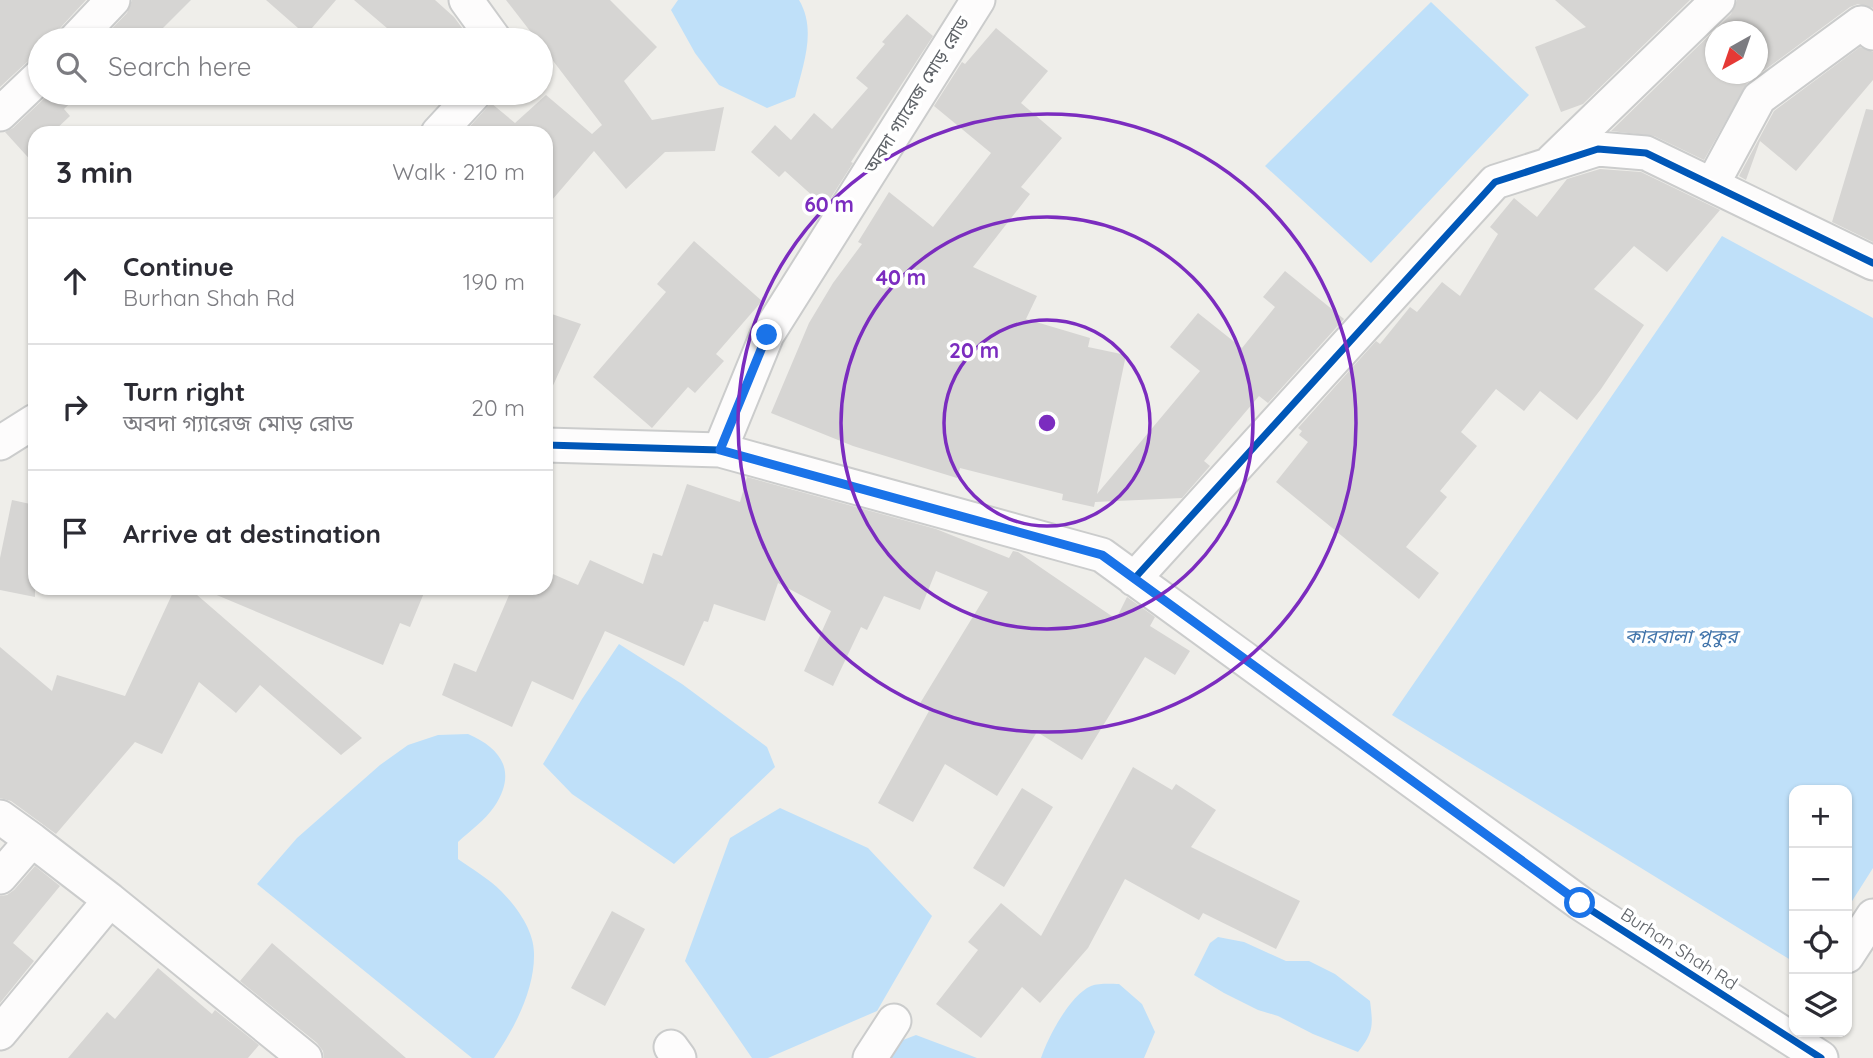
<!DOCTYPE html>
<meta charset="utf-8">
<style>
body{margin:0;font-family:Quicksand,"Noto Sans Bengali",sans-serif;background:#f2f2f3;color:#2b2b33}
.controls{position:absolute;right:21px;bottom:21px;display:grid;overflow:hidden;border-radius:14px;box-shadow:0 2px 5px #0004}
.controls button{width:63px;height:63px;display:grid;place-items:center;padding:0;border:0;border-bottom:2px solid #e1e1e2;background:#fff;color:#2b2b33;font:35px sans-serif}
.compass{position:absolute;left:1705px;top:21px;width:63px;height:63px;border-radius:50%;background:#fff;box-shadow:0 2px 5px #0004;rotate:220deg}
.stop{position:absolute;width:21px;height:21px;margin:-16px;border:5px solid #1a73e8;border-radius:50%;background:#fff}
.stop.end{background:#1a73e8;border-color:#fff;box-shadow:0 2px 7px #0008}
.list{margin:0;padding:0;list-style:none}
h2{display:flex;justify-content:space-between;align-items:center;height:91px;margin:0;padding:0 28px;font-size:30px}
h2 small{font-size:23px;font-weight:400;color:#7c7c81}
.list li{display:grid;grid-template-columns:46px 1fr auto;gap:21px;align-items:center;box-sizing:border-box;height:126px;padding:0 28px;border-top:2px solid #e1e1e2}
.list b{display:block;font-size:26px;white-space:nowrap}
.list p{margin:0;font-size:23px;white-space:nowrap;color:#7c7c81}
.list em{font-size:23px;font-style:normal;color:#7c7c81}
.icon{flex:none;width:38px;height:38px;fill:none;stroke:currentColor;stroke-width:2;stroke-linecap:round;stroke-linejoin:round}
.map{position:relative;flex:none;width:1873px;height:1058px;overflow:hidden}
.search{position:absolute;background:#fff;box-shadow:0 2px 5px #0004;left:28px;top:28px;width:525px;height:77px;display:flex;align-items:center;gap:18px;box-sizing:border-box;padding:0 24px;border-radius:38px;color:#7c7c81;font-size:26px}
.panel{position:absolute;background:#fff;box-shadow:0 2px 5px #0004;left:28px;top:126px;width:525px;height:469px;border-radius:21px}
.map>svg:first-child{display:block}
.water{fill:#bfe0f9}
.building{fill:#d6d5d3;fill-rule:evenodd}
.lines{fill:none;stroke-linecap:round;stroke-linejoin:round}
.minor-casing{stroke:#cbcccc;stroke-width:37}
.minor{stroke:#fdfcfc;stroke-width:33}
.cycleway-casing{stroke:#fff;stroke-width:11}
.cycleway{stroke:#0057b8;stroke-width:7}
.route{stroke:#1a73e8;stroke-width:9}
.ring{fill:none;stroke:#7b2cbf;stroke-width:3.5}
.labels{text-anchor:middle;stroke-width:7;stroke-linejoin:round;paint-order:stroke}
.street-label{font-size:18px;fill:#5f6368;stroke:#fff}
.water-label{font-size:19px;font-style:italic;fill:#4174aa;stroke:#fff}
.centre{fill:#7b2cbf;stroke:#fff;stroke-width:3.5}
.ring-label{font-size:21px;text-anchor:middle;font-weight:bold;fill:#7b2cbf;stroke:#fff;stroke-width:7;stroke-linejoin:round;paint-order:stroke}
</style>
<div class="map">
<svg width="1873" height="1058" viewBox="0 0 1873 1058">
<rect width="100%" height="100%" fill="#efeeea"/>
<path class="water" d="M 678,0 L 799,0 C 817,30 803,65 795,97 L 767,108 L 719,85 L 695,53 L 671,10 Z
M 1431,2 L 1529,95 L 1371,263 L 1265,166 Z
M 1722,236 L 1873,318 L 1873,868 L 1847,909 L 1847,790 L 1794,790 L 1794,962 L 1392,715 Z
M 619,644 L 682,684 L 767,747 L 775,767 L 674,864 L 572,794 L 543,764 L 582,699 Z
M 468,734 C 503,749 517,773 494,807 C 485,820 470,831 458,842 L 458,859 C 472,869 489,879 501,891 C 516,906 534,930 534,953 C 535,990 514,1029 494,1058 L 472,1058 L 257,884 L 297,838 L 380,765 L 408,745 L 438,735 Z
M 780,808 L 868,848 L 932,916 L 877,1011 L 768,1058 L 752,1058 L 685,961 L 730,838 Z
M 1218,937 L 1244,942 L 1286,961 L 1309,961 L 1335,974 L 1370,1001 C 1373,1025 1374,1032 1358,1052 L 1313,1034 L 1278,1016 L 1258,1010 L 1224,993 L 1194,975 L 1210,943 Z
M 1119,984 L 1142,1004 L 1155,1032 L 1144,1058 L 1041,1058 C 1048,1037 1070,995 1091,986 C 1099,983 1111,984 1119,984 Z
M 916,1035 L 977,1058 L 879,1058 L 885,1047 Z"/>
<path class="building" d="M 0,0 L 86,0 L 61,27 L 56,40 L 40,40 L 40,57 L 27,62 L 0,87 Z
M 132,0 L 191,0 L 151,40 L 101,40 L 127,13 Z
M 266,0 L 336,0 L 306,35 Z
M 354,0 L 435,0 L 454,17 L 471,40 L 401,40 Z
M 506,0 L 610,0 L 657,47 L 624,81 L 652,120 L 724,107 L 715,151 L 665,152 L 626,189 L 594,151 L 546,207 L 546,133 L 464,133 L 491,103 L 515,123 L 546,95 L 592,134 L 602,125 L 541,45 L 541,40 L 537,40 Z
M 1555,0 L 1690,0 L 1583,104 L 1561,112 L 1535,47 L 1586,27 Z
M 1737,0 L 1873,0 L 1873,8 L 1858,4 L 1850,7 L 1747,83 L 1704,160 L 1654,136 L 1611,131 L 1731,14 ZM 1716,32 L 1758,32 L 1758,74 L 1716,74 Z
M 907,14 L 933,36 L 851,162 L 853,163 L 825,207 L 785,171 L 779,177 L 751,152 L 775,125 L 791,140 L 814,113 L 832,129 L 868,88 L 856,78 L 885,44 L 882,42 Z
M 996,28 L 1048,71 L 1021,103 L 1062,138 L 1021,187 L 1030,194 L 973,267 L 1037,296 L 1026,319 L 1090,338 L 1088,347 L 1126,355 L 1097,494 L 1200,371 L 1170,347 L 1198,313 L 1242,348 L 1275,307 L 1263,297 L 1285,271 L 1344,319 L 1268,403 L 1259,396 L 1204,461 L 1210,466 L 1182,498 L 1095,502 L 1094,507 L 1062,500 L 1063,494 L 960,468 L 957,478 L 853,446 L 771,413 L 809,323 L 833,283 L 862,244 L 858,242 L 889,192 L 933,227 L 991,153 L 934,106 L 962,62 L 965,64 Z
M 1860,47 L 1873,52 L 1873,80 L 1796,171 L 1760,141 L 1746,180 L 1739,176 L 1774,111 Z
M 50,93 L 81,93 L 64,109 L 70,116 L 52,133 L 35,133 L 35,165 L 5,132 L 13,128 Z
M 1866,109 L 1873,110 L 1873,242 L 1832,222 Z
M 1600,169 L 1641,172 L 1720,210 L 1667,272 L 1634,246 L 1594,289 L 1644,325 L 1601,389 L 1577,420 L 1540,391 L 1524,411 L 1496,389 L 1461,432 L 1477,446 L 1440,491 L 1447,497 L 1406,547 L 1439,573 L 1419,599 L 1276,482 L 1308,442 L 1299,435 L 1302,431 L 1298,428 L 1376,341 L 1380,344 L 1410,307 L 1417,312 L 1442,282 L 1460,296 L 1498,234 L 1490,227 L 1514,198 L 1537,217 L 1567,179 Z
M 694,241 L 762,301 L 716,354 L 724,361 L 695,393 L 688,387 L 652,428 L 593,377 L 666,292 L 657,284 Z
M 546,312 L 581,324 L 546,401 Z
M 747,477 L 936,529 L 1009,558 L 1013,551 L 1018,552 L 1116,619 L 1127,597 L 1155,617 L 1150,626 L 1190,651 L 1175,675 L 1145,657 L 1082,760 L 1037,732 L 997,796 L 945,764 L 913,822 L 878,803 L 929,711 L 919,705 L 988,592 L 936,571 L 920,610 L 884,596 L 867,630 L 861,627 L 833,686 L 804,671 L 831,611 L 778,583 L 765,621 L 714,604 L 708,622 L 704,621 L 684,666 L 605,631 L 573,700 L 532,681 L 512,727 L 442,695 L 454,663 L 476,672 L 512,588 L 546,588 L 546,571 L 578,585 L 590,560 L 643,584 L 653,553 L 662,556 L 687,484 L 740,502 Z
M 12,500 L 35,505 L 35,597 L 0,590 L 0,558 Z
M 175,588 L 189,588 L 362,738 L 341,755 L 260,685 L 236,713 L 199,682 L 162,754 L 135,742 L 56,834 L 11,801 L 0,798 L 0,647 L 52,691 L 57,675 L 125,696 Z
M 200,588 L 426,588 L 410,627 L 400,623 L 383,665 Z
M 1133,767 L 1172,790 L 1176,784 L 1216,810 L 1191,847 L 1300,901 L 1276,949 L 1203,913 L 1199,920 L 1125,879 L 1088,948 L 1040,1003 L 1022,987 L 981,1038 L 936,1004 L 978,950 L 968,942 L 1001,903 L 1041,936 Z
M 1022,788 L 1053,807 L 1004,887 L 973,868 Z
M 35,866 L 60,886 L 13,943 L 34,961 L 0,1003 L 0,896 L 7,895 L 14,890 Z
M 612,911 L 645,929 L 605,1006 L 571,988 Z
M 272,943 L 406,1058 L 324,1058 L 323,1051 L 317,1043 L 240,981 Z
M 158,968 L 212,1014 L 215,1010 L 259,1045 L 248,1058 L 68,1058 L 107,1012 L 115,1019 Z"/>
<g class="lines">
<defs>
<path id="minor" d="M 466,0 L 495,40
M 75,40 L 113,0
M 0,114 L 40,76
M 438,133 L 475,93
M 1552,161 L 1718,0
M 1712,185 L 1759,98 L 1861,23 L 1873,33
M 0,443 L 35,421
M 546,445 L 720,450 L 1102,555 L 1580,903 L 1821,1058
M 720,450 L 767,335 L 978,0
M 1134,579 L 1495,182 L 1598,149 L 1646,153 L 1873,263
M 0,817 L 32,840 L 0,877
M 32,840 L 110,900 L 305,1058
M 1847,956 L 1873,916
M 0,1033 L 110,900
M 671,1047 L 679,1058
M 870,1058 L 894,1021"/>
</defs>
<use href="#minor" class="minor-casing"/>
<use href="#minor" class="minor"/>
<defs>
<path id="cycleway" d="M 546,445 L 720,450 L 1102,555 L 1580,903 L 1821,1058
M 1134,579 L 1495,182 L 1598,149 L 1646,153 L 1873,263"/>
</defs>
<use href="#cycleway" class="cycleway-casing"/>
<use href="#cycleway" class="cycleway"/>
</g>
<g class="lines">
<path class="route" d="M 767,335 L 720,450 L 1102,555 L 1580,903"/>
</g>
<g class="ring">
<circle cx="1047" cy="423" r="103"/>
<circle cx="1047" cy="423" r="206"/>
<circle cx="1047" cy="423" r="309"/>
</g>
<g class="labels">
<g class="street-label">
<text transform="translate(917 95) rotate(-58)" y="6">অবদা গ্যারেজ মোড় রোড</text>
<text transform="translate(1679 949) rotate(33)" y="6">Burhan Shah Rd</text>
</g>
<g class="water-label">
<text x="1681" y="643">কারবালা পুকুর</text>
</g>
</g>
<circle cx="1047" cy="423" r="10" class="centre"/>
<g class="ring-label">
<text x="829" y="212">60 m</text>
<text x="901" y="285">40 m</text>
<text x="974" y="358">20 m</text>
</g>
</svg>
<div class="controls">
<button>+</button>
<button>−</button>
<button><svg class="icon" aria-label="locate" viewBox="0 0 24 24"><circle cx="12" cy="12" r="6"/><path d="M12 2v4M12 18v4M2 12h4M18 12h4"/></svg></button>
<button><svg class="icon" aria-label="layers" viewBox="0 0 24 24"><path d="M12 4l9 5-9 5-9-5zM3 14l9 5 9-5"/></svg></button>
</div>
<svg class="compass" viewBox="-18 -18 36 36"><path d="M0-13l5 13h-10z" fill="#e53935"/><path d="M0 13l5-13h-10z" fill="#7c7c81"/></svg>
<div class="stop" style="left:1580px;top:903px"></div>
<div class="stop end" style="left:767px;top:335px"></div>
<div class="search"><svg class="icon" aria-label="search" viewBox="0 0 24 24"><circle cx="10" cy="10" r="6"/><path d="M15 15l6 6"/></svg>Search here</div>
<section class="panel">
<h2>3 min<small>Walk · 210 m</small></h2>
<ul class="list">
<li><svg class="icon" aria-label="ahead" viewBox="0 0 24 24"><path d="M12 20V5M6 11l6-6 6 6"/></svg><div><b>Continue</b><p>Burhan Shah Rd</p></div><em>190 m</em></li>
<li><svg class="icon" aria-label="right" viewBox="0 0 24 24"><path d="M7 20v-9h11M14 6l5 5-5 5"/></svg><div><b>Turn right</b><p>অবদা গ্যারেজ মোড় রোড</p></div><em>20 m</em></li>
<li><svg class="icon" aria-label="arrive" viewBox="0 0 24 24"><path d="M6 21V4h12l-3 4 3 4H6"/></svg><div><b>Arrive at destination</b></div></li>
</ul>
</section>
</div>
